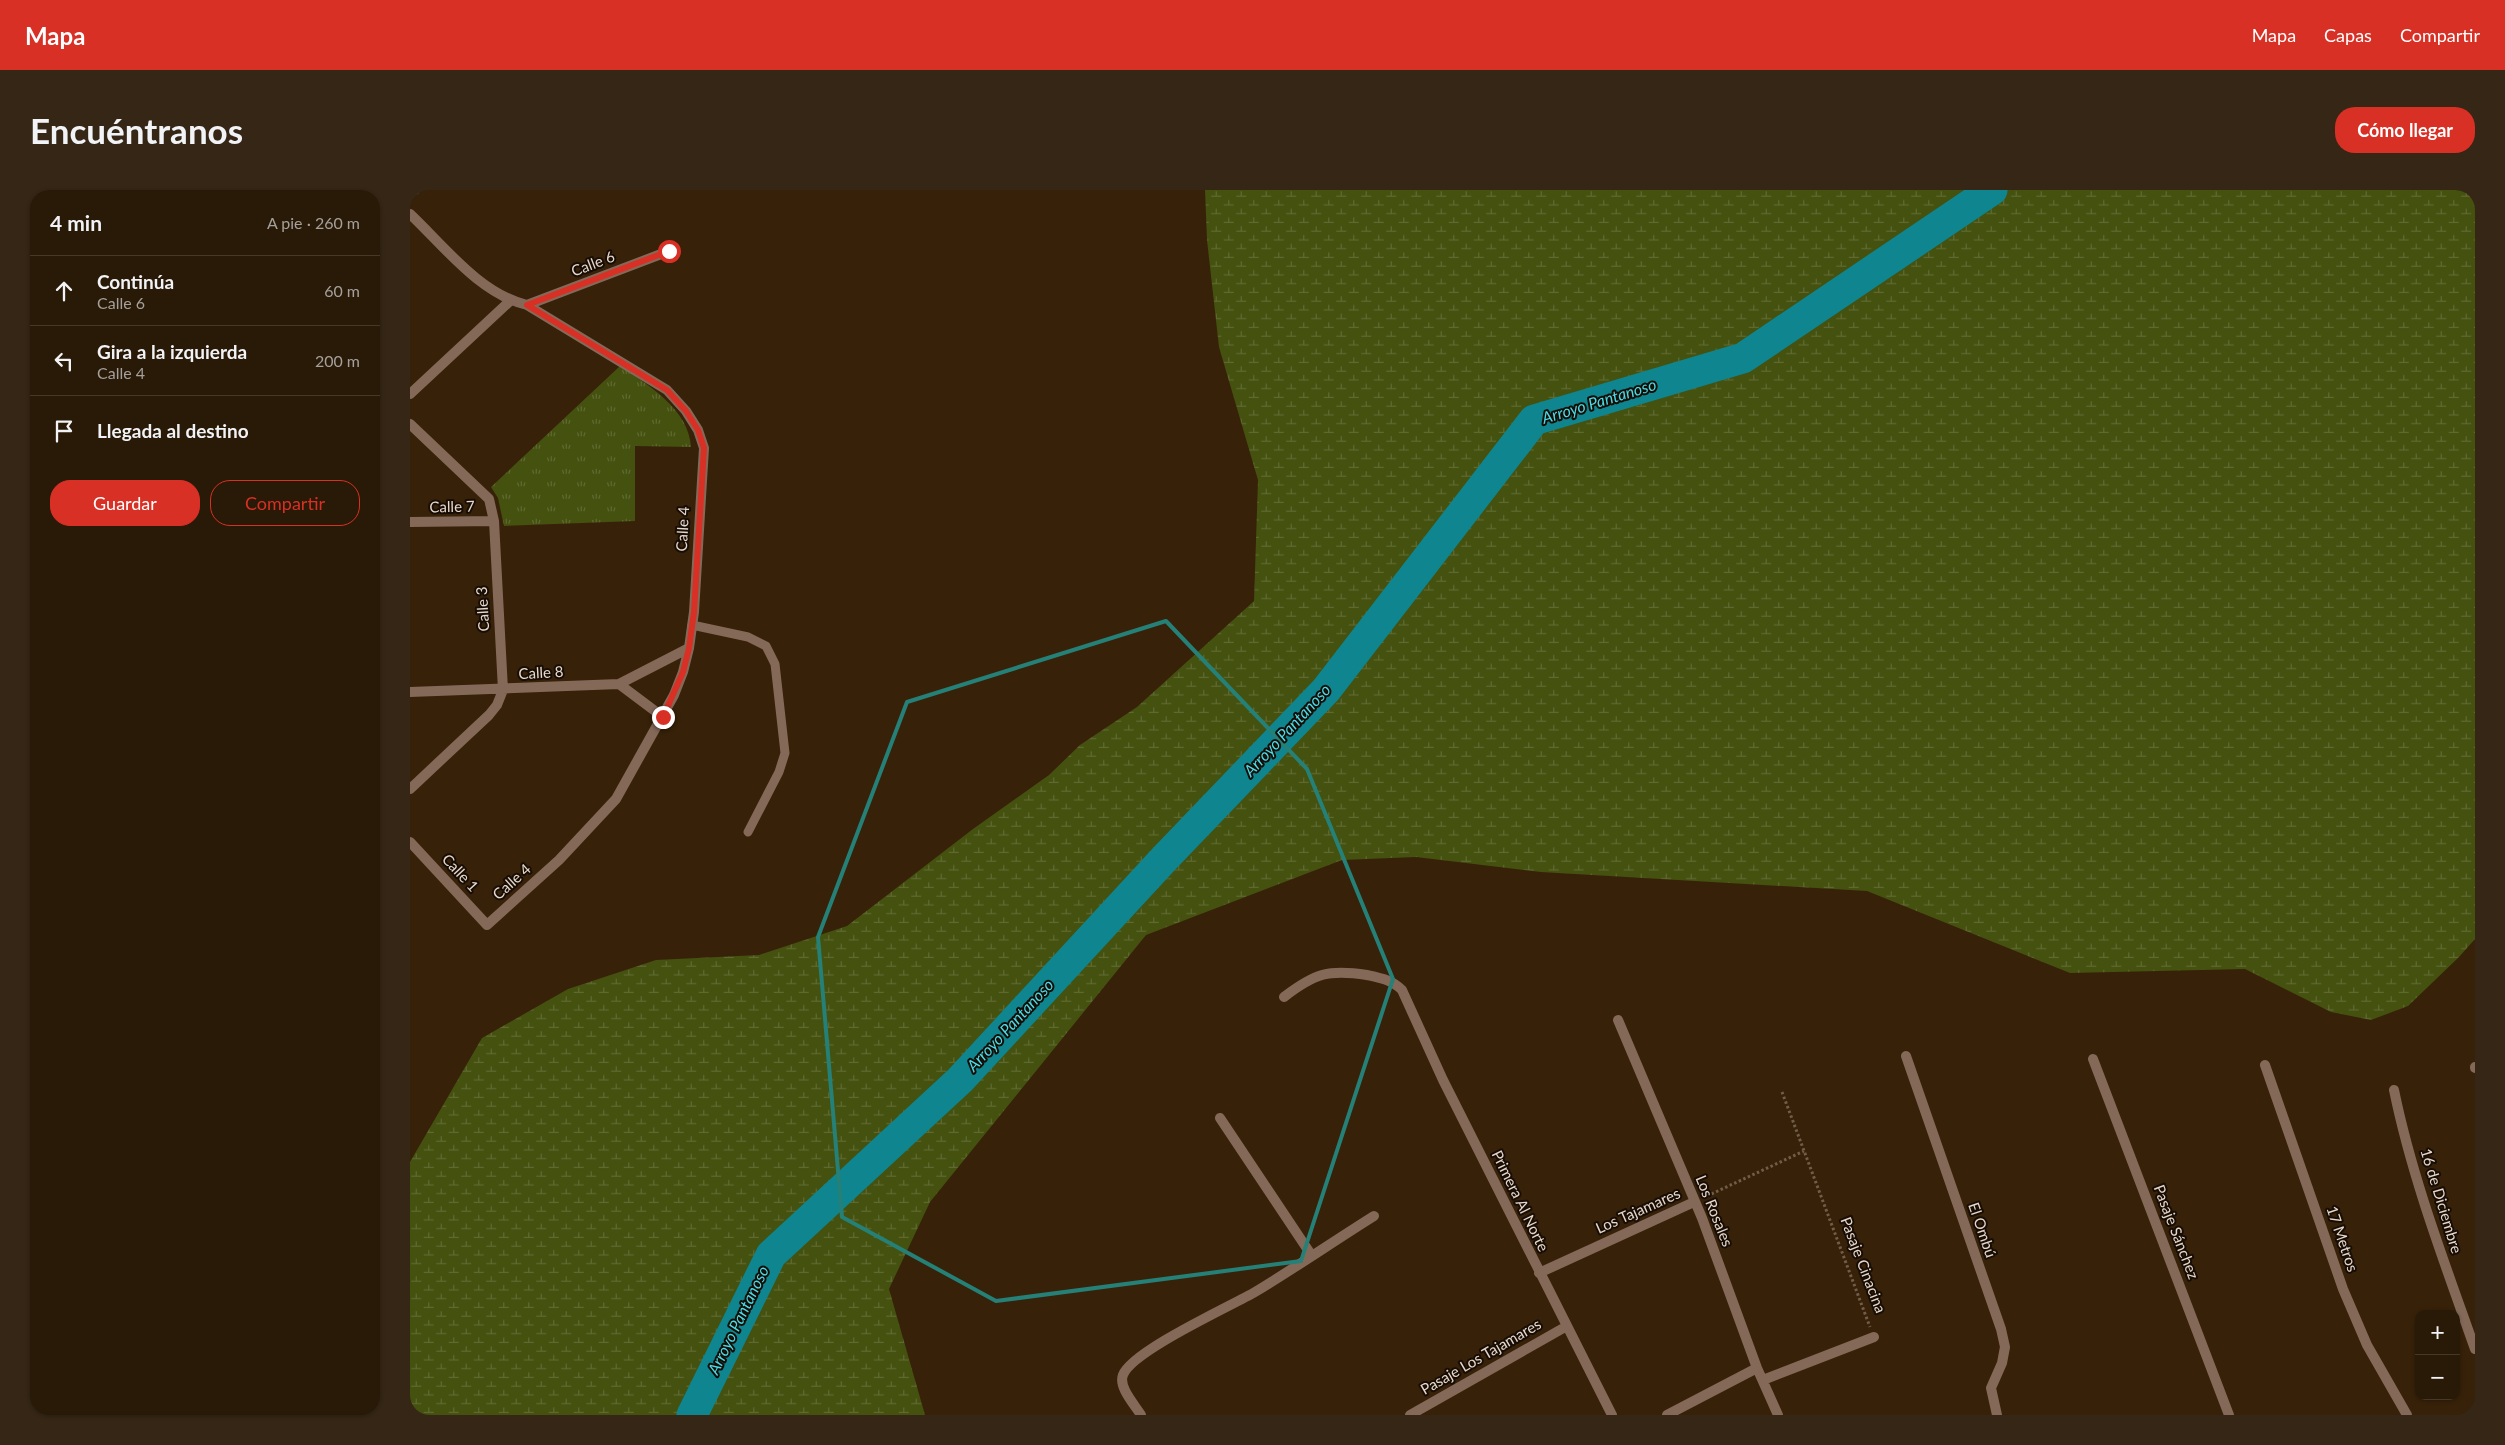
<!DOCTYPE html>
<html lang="es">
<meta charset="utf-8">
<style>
body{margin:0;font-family:Lato,sans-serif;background:#352615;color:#f1f3f6}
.controls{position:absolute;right:15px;bottom:15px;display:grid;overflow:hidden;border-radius:10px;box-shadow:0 1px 4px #0004}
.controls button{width:45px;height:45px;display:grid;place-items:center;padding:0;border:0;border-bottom:1px solid #453828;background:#291907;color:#f1f3f6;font:25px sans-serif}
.stop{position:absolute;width:15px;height:15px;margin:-11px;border:4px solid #d93025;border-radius:50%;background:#fff}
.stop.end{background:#d93025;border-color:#fff;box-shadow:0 1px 5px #0008}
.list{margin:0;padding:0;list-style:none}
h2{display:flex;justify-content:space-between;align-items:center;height:65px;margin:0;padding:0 20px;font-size:21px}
h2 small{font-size:16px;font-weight:400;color:#a5a09b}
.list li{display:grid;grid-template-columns:32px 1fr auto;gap:15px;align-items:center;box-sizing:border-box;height:70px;padding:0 20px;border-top:1px solid #453828}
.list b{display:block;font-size:19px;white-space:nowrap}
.list p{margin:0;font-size:16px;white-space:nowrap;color:#a5a09b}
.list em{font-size:16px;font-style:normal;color:#a5a09b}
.actions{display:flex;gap:10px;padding:15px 20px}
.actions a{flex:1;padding:11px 0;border:1px solid #d93025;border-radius:20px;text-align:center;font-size:18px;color:#d93025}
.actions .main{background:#d93025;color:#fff}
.icon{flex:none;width:28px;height:28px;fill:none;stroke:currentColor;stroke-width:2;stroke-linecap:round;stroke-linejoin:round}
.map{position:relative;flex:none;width:2065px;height:1225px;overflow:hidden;border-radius:20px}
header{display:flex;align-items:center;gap:30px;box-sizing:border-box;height:70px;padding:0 25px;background:#d93025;color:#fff}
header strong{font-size:24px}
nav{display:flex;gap:28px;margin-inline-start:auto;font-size:18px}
.intro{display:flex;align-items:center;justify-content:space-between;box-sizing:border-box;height:120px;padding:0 30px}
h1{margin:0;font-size:35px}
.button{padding:12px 22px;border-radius:20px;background:#d93025;color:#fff;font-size:18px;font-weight:700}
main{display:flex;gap:30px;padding:0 30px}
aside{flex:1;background:#291907;border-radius:20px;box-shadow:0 1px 4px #0004}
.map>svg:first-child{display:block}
.wetland{fill:url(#wetland-marsh)}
.park{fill:url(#park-tufts)}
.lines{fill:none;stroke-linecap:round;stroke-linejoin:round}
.river{stroke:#0f858f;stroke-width:31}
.path{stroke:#715d49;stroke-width:3;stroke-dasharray:2.5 2.5;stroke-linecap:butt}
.service{stroke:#846959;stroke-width:9}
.minor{stroke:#846959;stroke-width:10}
.route{stroke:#d93025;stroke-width:6}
.marked{fill:none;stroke:#258077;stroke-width:4;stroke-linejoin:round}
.labels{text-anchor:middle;stroke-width:4;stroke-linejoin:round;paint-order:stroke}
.street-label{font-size:15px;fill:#e7d8cb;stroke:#170d05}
.water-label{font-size:16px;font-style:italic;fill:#47dcea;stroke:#170d05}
</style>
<header>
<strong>Mapa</strong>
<nav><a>Mapa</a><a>Capas</a><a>Compartir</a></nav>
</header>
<div class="intro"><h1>Encuéntranos</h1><a class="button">Cómo llegar</a></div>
<main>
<aside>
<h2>4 min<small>A pie · 260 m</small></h2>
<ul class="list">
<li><svg class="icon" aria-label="ahead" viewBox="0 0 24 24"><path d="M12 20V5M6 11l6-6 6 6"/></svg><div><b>Continúa</b><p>Calle 6</p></div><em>60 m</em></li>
<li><svg class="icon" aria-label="left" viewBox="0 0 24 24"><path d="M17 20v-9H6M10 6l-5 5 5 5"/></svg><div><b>Gira a la izquierda</b><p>Calle 4</p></div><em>200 m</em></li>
<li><svg class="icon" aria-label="arrive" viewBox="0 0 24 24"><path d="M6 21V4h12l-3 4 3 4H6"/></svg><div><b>Llegada al destino</b></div></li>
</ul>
<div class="actions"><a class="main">Guardar</a><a>Compartir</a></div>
</aside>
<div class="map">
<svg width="2065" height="1225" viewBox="0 0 2065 1225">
<defs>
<pattern id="wetland-marsh" width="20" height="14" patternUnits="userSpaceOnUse" patternTransform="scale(1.25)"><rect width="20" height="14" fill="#44510f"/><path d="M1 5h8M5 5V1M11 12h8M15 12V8" fill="none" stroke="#5f6931"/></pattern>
<pattern id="park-tufts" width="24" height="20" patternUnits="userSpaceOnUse" patternTransform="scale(1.25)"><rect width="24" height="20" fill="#44510f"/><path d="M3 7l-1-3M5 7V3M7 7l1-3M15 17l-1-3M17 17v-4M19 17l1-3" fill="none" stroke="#5f6931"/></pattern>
</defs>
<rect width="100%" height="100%" fill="#372109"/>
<path class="wetland" d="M 795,0 L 2065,0 L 2065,749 L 2049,767 L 1998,816 L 1961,830 L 1921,822 L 1835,779 L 1660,783 L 1457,701 L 1131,682 L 1006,667 L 932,670 L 736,745 L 520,1012 L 479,1099 L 515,1225 L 0,1225 L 0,972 L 72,848 L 158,799 L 246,770 L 349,765 L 437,736 L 563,639 L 639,585 L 670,555 L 727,517 L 844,411 L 848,290 L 809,157 L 797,50 Z"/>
<path class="park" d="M 210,176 C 238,195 279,219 281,257 L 225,256 L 225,331 L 94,336 L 88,308 L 81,297 Z"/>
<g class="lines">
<path class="river" d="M 282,1225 L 361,1065 L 550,890 L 753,670 L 916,500 L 1124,230 L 1333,168 L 1582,0"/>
<path class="path" d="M 1372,902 L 1460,1137
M 1297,1006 L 1394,961"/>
<path class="service" d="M 282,435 L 338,447 L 356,456 L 365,474 L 375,563 L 369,582 L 338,642"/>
<path class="minor" d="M 0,2 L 5,0
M 0,24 C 34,56 70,104 117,115 L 257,200 L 276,221 L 288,240 L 294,258 L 284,422 L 279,458 L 273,482 L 264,505 L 206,609 L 149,670 L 77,735 L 0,652
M 117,115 L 259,61
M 0,204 L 100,111
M 0,234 L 79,309 L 84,331 L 93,500 L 87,515 L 79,525 L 0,599
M 0,332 L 84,331
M 209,494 L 279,458
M 0,502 L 209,494 L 253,527
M 874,807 C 905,783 919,779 957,785 C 971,788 982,790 992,800 L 1033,890 L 1202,1225
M 1208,830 L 1292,1028 L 1347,1178 L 1368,1225
M 1496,866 L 1591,1139 L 1595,1157 L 1592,1173 L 1581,1198 L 1587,1225
M 1683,869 L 1819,1225
M 1855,875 L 1933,1099 L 1957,1155 L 1997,1225
M 2065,877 L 2065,878
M 1984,900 C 2002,988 2035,1074 2065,1159
M 810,928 L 902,1066
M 1129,1083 L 1284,1012
M 1353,1190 L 1464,1147
M 731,1225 C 725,1215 708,1197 713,1185 C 722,1161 819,1117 845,1102 C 885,1078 924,1051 964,1026
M 1000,1225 L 1157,1136
M 1257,1225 L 1347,1178"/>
</g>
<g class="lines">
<path class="route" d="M 253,527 L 273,482 L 279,458 L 284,422 L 294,258 L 288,240 L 276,221 L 257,200 L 117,115 L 259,61"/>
</g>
<path class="marked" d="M 756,431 L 897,579 L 983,789 L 891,1071 L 586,1111 L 432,1027 L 408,747 L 497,512 Z"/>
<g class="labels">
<g class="street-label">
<text transform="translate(183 74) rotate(-21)" y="5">Calle 6</text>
<text transform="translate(42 317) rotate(-1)" y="5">Calle 7</text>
<text transform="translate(273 339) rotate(-87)" y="5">Calle 4</text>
<text transform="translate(73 419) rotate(-93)" y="5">Calle 3</text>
<text transform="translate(131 483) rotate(-3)" y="5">Calle 8</text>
<text transform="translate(50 683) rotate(47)" y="5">Calle 1</text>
<text transform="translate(102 692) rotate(-42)" y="5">Calle 4</text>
<text transform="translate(1110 1011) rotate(64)" y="5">Primera Al Norte</text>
<text transform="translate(2031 1011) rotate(73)" y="5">16 de Diciembre</text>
<text transform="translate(1228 1021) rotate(-24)" y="5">Los Tajamares</text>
<text transform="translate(1304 1021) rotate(68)" y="5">Los Rosales</text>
<text transform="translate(1572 1040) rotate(71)" y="5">El Ombú</text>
<text transform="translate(1766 1042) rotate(69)" y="5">Pasaje Sánchez</text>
<text transform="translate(1932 1049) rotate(71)" y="5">17 Metros</text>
<text transform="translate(1453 1075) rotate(69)" y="5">Pasaje Cinacina</text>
<text transform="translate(1071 1167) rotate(-30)" y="5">Pasaje Los Tajamares</text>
</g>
<g class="water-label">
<text transform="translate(1189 211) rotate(-17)" y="6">Arroyo Pantanoso</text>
<text transform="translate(877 540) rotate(-47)" y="6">Arroyo Pantanoso</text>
<text transform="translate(600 835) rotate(-47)" y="6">Arroyo Pantanoso</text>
<text transform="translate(328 1130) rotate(-64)" y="6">Arroyo Pantanoso</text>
</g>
</g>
</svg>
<div class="controls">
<button>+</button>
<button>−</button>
</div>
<div class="stop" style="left:259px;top:61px"></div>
<div class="stop end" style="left:253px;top:527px"></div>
</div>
</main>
